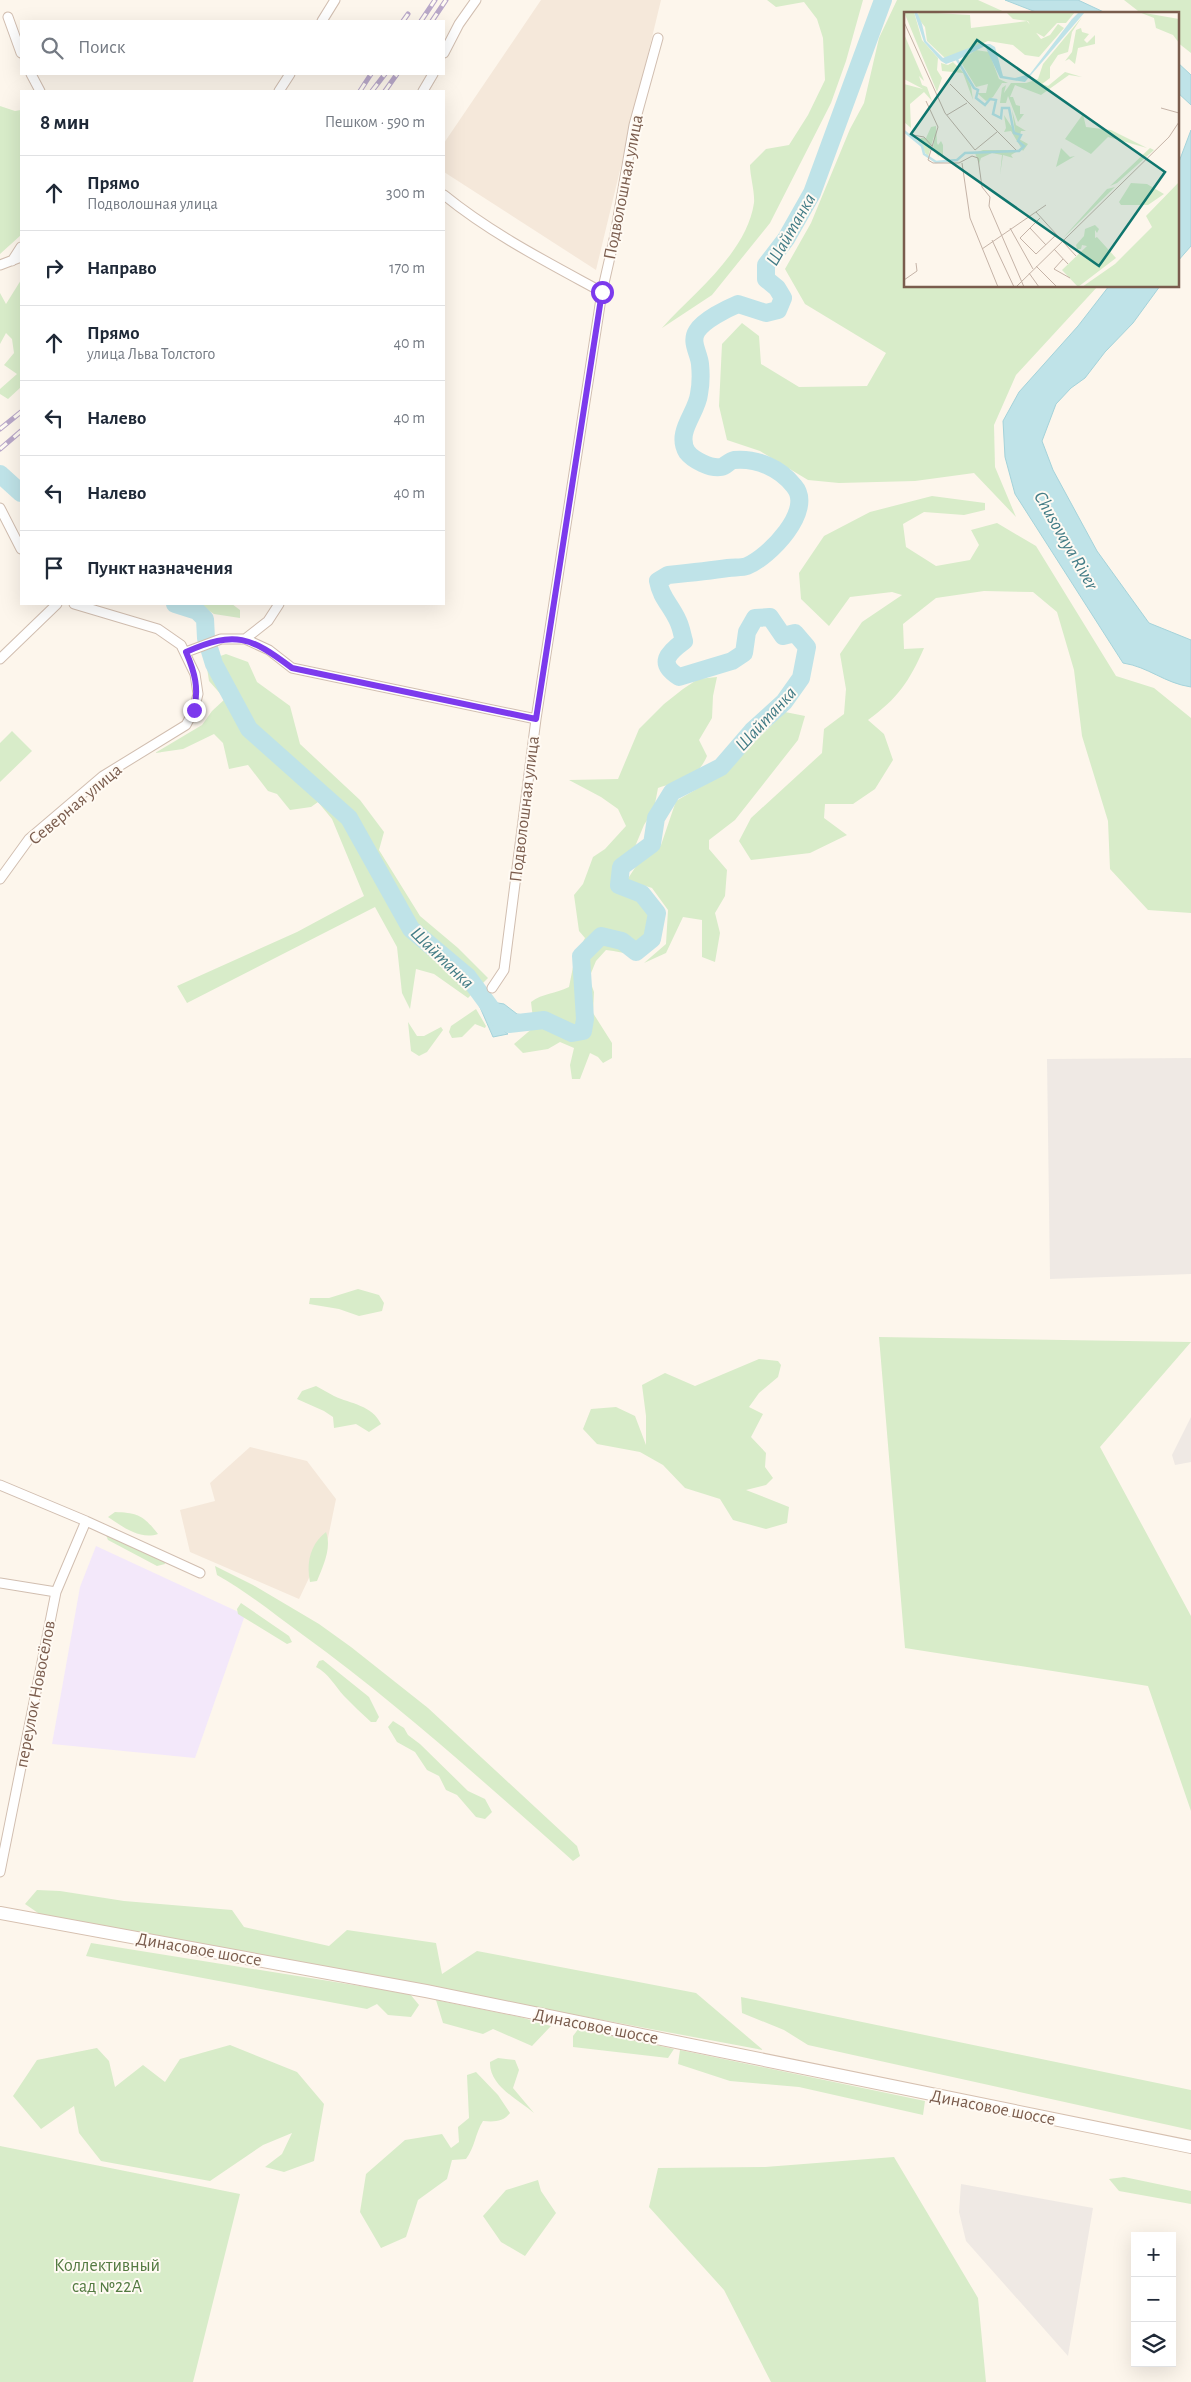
<!DOCTYPE html>
<html lang="ru">
<meta charset="utf-8">
<style>
body{margin:0;font-family:"Alegreya Sans",sans-serif;background:#f2f2f3;color:#1f2937}
.controls{position:absolute;right:15px;bottom:15px;display:grid;overflow:hidden;border-radius:0px;box-shadow:0 5px 20px #0002}
.controls button{width:45px;height:45px;display:grid;place-items:center;padding:0;border:0;border-bottom:1px solid #e0e1e3;background:#fff;color:#1f2937;font:25px sans-serif}
.stop{position:absolute;width:15px;height:15px;margin:-11px;border:4px solid #7c3aed;border-radius:50%;background:#fff}
.stop.end{background:#7c3aed;border-color:#fff;box-shadow:0 1px 5px #0008}
.list{margin:0;padding:0;list-style:none}
h2{display:flex;justify-content:space-between;align-items:center;height:65px;margin:0;padding:0 20px;font-size:21px}
h2 small{font-size:16px;font-weight:400;color:#747a83}
.list li{display:grid;grid-template-columns:32px 1fr auto;gap:15px;align-items:center;box-sizing:border-box;height:75px;padding:0 20px;border-top:1px solid #e0e1e3}
.list b{display:block;font-size:19px;white-space:nowrap}
.list p{margin:0;font-size:16px;white-space:nowrap;color:#747a83}
.list em{font-size:16px;font-style:normal;color:#747a83}
.icon{flex:none;width:28px;height:28px;fill:none;stroke:currentColor;stroke-width:2;stroke-linecap:round;stroke-linejoin:round}
.map{position:relative;flex:none;width:1191px;height:2382px;overflow:hidden}
.search{position:absolute;background:#fff;box-shadow:0 5px 20px #0002;left:20px;top:20px;width:425px;height:55px;display:flex;align-items:center;gap:12px;box-sizing:border-box;padding:0 18px;border-radius:0px;color:#747a83;font-size:19px}
.panel{position:absolute;background:#fff;box-shadow:0 5px 20px #0002;left:20px;top:90px;width:425px;height:515px;border-radius:0px}
.map>svg:first-child{display:block}
.residential{fill:#f5e8da}
.industrial{fill:#efe9e4}
.education{fill:#f3e8fa}
.green{fill:#d8ecc9}
.water{fill:#bfe3e8;stroke:#a5d3da}
.lines{fill:none;stroke-linecap:round;stroke-linejoin:round}
.river{stroke:#bfe3e8;stroke-width:18}
.street-casing{stroke:#d1beb0;stroke-width:11}
.secondary-casing{stroke:#d6c0b0;stroke-width:14}
.street{stroke:#fff;stroke-width:9}
.secondary{stroke:#fff;stroke-width:12}
.rail-casing{stroke:#b9a8c9;stroke-width:5}
.rail{stroke:#fffaf3;stroke-width:3;stroke-dasharray:9;stroke-linecap:butt}
.route{stroke:#7c3aed;stroke-width:6}
.labels{text-anchor:middle;stroke-width:4;stroke-linejoin:round;paint-order:stroke}
.street-label{font-size:18px;fill:#7a5c4d;stroke:#fffaf3}
.park-label{font-size:18px;fill:#537a41;stroke:#fffaf3}
.water-label{font-size:19px;font-style:italic;fill:#437c86;stroke:#fffaf3}
.inset-river{fill:none;stroke:#bfe3e8;stroke-width:2.5}
.inset-road{fill:none;stroke:#c5b3a7;stroke-width:1}
.view{fill:#0f766e;fill-opacity:0.15;stroke:#0f766e;stroke-width:2.5}
.inset-edge{fill:none;stroke:#7a5c4d;stroke-width:2.5}
</style>
<div class="map">
<svg width="1191" height="2382" viewBox="0 0 1191 2382">
<rect width="100%" height="100%" fill="#fdf6ec"/>
<path class="residential" d="M 541,0 L 661,0 L 596,270 L 444,172 L 444,143 Z
M 250,1447 L 307,1461 L 336,1499 L 328,1538 L 299,1599 L 190,1552 L 180,1510 L 215,1501 L 210,1483 Z"/>
<path class="industrial" d="M 1191,1058 L 1191,1274 L 1050,1279 L 1047,1059 Z
M 1191,1417 L 1191,1462 L 1175,1465 L 1172,1455 Z
M 961,2184 L 1093,2208 L 1068,2356 L 966,2241 L 959,2212 Z"/>
<path class="education" d="M 96,1546 L 245,1615 L 195,1758 L 52,1744 L 80,1587 Z"/>
<path class="green" d="M 767,0 L 863,0 L 846,61 L 831,103 L 770,223 L 712,295 L 662,328 C 694,292 746,254 754,203 C 755,192 750,176 750,165 L 766,149 L 789,145 L 808,115 L 825,80 L 823,38 L 817,19 L 804,2 L 776,7 Z
M 897,0 L 978,0 L 1009,14 L 905,14 L 905,286 L 1098,286 L 1016,375 L 994,425 L 995,467 L 1016,517 L 974,473 L 915,481 L 839,483 L 808,480 L 760,451 L 727,440 L 719,406 L 722,344 L 742,323 L 759,336 L 761,364 L 799,387 L 867,386 L 886,353 L 805,304 L 785,269 L 811,223 L 850,129 L 864,103 L 879,38 Z
M 1124,0 L 1191,0 L 1191,53 L 1177,42 L 1177,14 L 1142,14 Z
M 0,106 L 15,111 L 21,110 L 21,235 L 0,254 Z
M 21,280 L 21,387 L 8,399 L 0,394 L 0,389 L 17,374 L 4,365 L 14,353 L 12,339 L 6,333 L 0,344 L 0,293 L 6,304 Z
M 932,496 L 985,503 L 985,510 L 964,515 L 924,512 L 903,524 L 906,547 L 936,566 L 970,560 L 979,545 L 971,530 L 997,523 L 1036,546 L 1116,676 L 1154,688 L 1191,718 L 1191,913 L 1148,910 L 1110,869 L 1108,821 L 1082,736 L 1074,670 L 1057,612 L 1033,592 L 984,591 L 936,598 L 903,624 L 904,649 L 924,648 C 909,682 898,698 868,720 L 884,734 L 893,760 L 875,789 L 853,804 L 825,804 L 824,818 L 847,835 L 810,853 L 751,860 L 739,841 L 751,818 L 822,753 L 824,729 L 844,714 L 846,689 L 840,654 L 862,622 L 902,595 L 892,592 L 850,597 L 829,626 L 801,599 L 799,573 L 824,536 L 870,512 Z
M 199,604 L 232,604 L 240,610 L 240,618 L 214,614 Z
M 226,654 L 248,662 L 257,682 L 290,706 L 300,744 L 360,800 L 384,832 L 379,850 L 420,916 L 458,948 L 488,978 L 468,998 L 434,974 L 416,969 L 410,1009 L 402,993 L 397,947 L 375,907 L 187,1003 L 177,986 L 297,932 L 364,896 L 332,819 L 318,802 L 311,807 L 290,810 L 277,794 L 268,791 L 248,765 L 229,769 L 223,743 L 214,734 L 183,749 L 155,753 L 202,725 L 212,711 L 225,699 L 209,681 L 206,661 Z
M 717,677 L 713,696 L 712,718 L 699,740 L 707,756 C 698,778 679,781 658,788 L 654,809 L 644,825 L 624,873 L 625,882 C 632,884 641,886 647,890 C 668,904 666,946 640,954 C 633,956 617,951 606,950 L 596,961 L 589,978 L 594,992 L 593,1013 L 612,1043 L 612,1058 L 603,1063 L 598,1057 L 590,1053 L 580,1079 L 572,1079 L 570,1065 L 574,1048 L 560,1042 L 548,1049 L 523,1053 L 514,1044 L 534,1027 L 531,1002 C 543,993 555,994 569,987 L 575,957 L 585,938 L 579,931 L 574,895 L 583,884 L 593,857 L 605,849 L 626,826 L 618,809 L 601,797 L 569,780 L 618,779 L 639,729 L 664,704 L 683,689 L 698,679 Z
M 785,712 L 805,716 L 798,740 L 735,820 L 709,840 L 709,849 L 727,870 L 725,896 L 715,913 L 720,933 L 715,962 L 702,957 L 702,920 L 683,917 L 666,953 L 644,963 L 666,944 L 668,910 L 652,888 L 627,880 L 640,860 L 661,845 L 676,801 L 721,775 Z
M 12,731 L 32,751 L 0,782 L 0,743 Z
M 476,1009 L 486,1026 L 485,1028 L 475,1024 L 462,1037 L 452,1038 L 449,1032 L 451,1026 Z
M 408,1022 L 417,1036 L 424,1036 L 441,1027 L 443,1030 L 427,1052 L 419,1056 L 411,1051 Z
M 358,1289 L 379,1295 L 384,1303 L 382,1311 L 359,1316 L 339,1309 L 309,1304 L 310,1298 L 329,1298 Z
M 879,1337 L 1191,1342 L 1100,1447 L 1191,1616 L 1191,1811 L 1148,1686 L 905,1648 Z
M 759,1359 L 778,1361 L 781,1365 L 778,1377 L 759,1393 L 749,1407 L 763,1414 L 751,1437 L 766,1453 L 765,1467 L 773,1478 L 766,1485 L 746,1490 L 789,1507 L 787,1523 L 766,1529 L 733,1520 L 720,1499 L 685,1488 L 663,1465 L 640,1452 L 597,1444 L 583,1429 L 591,1409 L 616,1407 L 635,1416 L 646,1445 L 646,1416 L 642,1385 L 665,1373 L 695,1386 Z
M 316,1386 C 322,1389 328,1393 334,1396 C 351,1404 372,1405 381,1424 L 369,1432 L 356,1424 L 334,1428 L 333,1417 L 324,1411 L 297,1399 L 302,1391 Z
M 115,1512 C 138,1513 143,1515 158,1534 C 140,1540 123,1527 108,1517 Z
M 326,1532 C 332,1548 323,1566 317,1581 L 310,1582 C 306,1564 310,1544 326,1532 Z
M 106,1535 L 112,1535 L 164,1560 L 165,1564 L 157,1566 L 108,1540 Z
M 215,1566 L 253,1585 L 319,1624 L 351,1647 L 428,1708 L 577,1846 L 580,1856 L 573,1861 C 485,1783 398,1704 303,1635 C 274,1614 249,1593 217,1575 Z
M 241,1603 L 289,1636 L 292,1642 L 287,1644 L 238,1614 L 237,1609 Z
M 323,1660 L 369,1697 L 379,1717 L 376,1722 L 371,1722 C 362,1714 353,1705 344,1696 C 335,1686 329,1674 316,1667 L 319,1661 Z
M 393,1721 L 404,1728 L 408,1735 L 420,1744 L 468,1791 L 485,1799 L 492,1812 L 485,1819 L 476,1817 L 457,1795 L 446,1790 L 439,1776 L 427,1770 L 415,1752 L 397,1742 L 388,1727 Z
M 37,1890 L 60,1891 L 124,1901 L 232,1910 L 244,1927 L 329,1946 L 347,1930 L 436,1943 L 442,1974 L 477,1951 L 696,1993 L 763,2050 L 41,1915 L 25,1904 Z
M 91,1943 L 410,1994 L 419,2005 L 411,2017 L 388,2015 L 377,2004 L 367,2009 L 86,1956 Z
M 741,1997 L 1191,2090 L 1191,2130 L 808,2045 L 784,2030 L 742,2013 Z
M 436,2000 L 520,2017 L 551,2026 L 532,2046 L 493,2029 L 483,2034 L 443,2023 Z
M 579,2028 L 674,2049 L 668,2058 L 573,2047 L 573,2036 Z
M 230,2045 L 297,2072 L 324,2104 L 314,2161 L 284,2172 L 265,2167 L 282,2154 L 292,2133 L 263,2145 L 210,2181 L 101,2161 L 79,2133 L 74,2106 L 41,2129 L 13,2096 L 37,2060 L 97,2048 L 109,2061 L 115,2087 L 143,2065 L 165,2082 L 180,2059 Z
M 680,2050 L 925,2101 L 923,2115 L 799,2087 L 730,2081 L 678,2064 Z
M 498,2058 L 515,2060 L 519,2070 L 513,2088 L 534,2113 C 518,2099 489,2086 490,2062 Z
M 476,2072 L 498,2095 L 510,2113 C 503,2122 494,2122 483,2121 C 475,2134 475,2147 466,2159 L 452,2160 L 447,2179 L 418,2200 L 406,2237 L 381,2248 L 360,2212 L 366,2174 L 405,2140 L 442,2134 L 451,2148 L 459,2142 L 458,2127 L 469,2118 L 467,2075 Z
M 0,2146 L 240,2194 L 193,2382 L 0,2382 Z
M 894,2157 L 978,2298 L 986,2382 L 771,2382 L 724,2290 L 649,2207 L 658,2168 L 765,2167 Z
M 1124,2177 L 1191,2191 L 1191,2204 L 1119,2191 L 1109,2179 Z
M 538,2180 L 541,2191 L 556,2213 L 525,2256 L 501,2242 L 483,2216 L 506,2190 Z"/>
<path class="water" d="M 1005,0 L 1078,0 L 1108,14 L 1041,14 Z
M 1177,62 L 1191,75 L 1191,105 L 1177,92 Z
M 1191,130 L 1191,246 L 1177,262 L 1177,167 Z
M 1109,286 L 1160,286 L 1133,323 L 1105,352 L 1085,378 L 1071,388 L 1056,404 L 1042,441 L 1053,470 L 1097,551 L 1149,623 L 1191,640 L 1191,687 C 1164,683 1149,667 1123,663 L 1015,494 L 1005,457 L 1003,421 L 1019,392 L 1078,326 Z
M 487,996 L 492,1002 L 504,1004 L 517,1014 L 531,1016 L 537,1021 L 514,1027 L 513,1029 L 503,1030 L 508,1034 L 493,1037 L 479,1005 L 480,1000 Z"/>
<g class="lines">
<path class="river" d="M 0,474 L 21,493
M 175,604 L 197,611 L 205,619 L 206,638 L 214,664 L 249,729 L 349,818 L 411,929 L 468,977 L 499,1019 L 509,1024 L 544,1020 L 572,1033 L 583,1031 L 585,1019 L 581,956 L 601,936 L 622,941 L 636,952 L 652,939 L 657,913 L 642,894 L 619,885 L 621,867 L 652,844 L 656,818 L 672,792 L 721,767 L 752,731 L 784,702 L 801,678 L 807,647 L 795,633 L 783,636 L 770,617 L 755,618 L 747,632 L 744,653 L 732,661 L 679,677 C 657,663 668,653 684,641 C 682,634 681,627 678,621 C 671,605 661,598 658,581 L 668,575 C 688,573 708,571 728,568 C 734,567 742,568 747,566 C 769,557 815,510 794,486 C 780,468 757,458 734,460 C 729,461 726,466 721,467 C 711,469 693,460 687,452 C 675,432 697,413 699,394 C 701,384 701,374 700,364 C 699,353 690,342 697,331 C 704,320 726,309 738,304 L 766,313 L 778,310 L 783,298 L 777,288 L 766,279 L 766,265 L 786,239 L 812,193 L 883,0"/>
<defs>
<path id="street" d="M 8,17 L 21,53
M 322,21 L 335,0
M 444,53 L 459,24 L 476,0
M 31,74 L 40,91
M 279,91 L 290,74
M 423,91 L 433,74
M 444,195 C 492,234 547,262 602,292
M 12,261 L 21,247
M 0,265 L 21,257
M 0,508 L 21,549
M 279,604 L 268,621 L 245,639 L 269,650 L 292,668 L 536,719
M 186,652 L 221,639 L 245,639
M 0,659 L 57,604
M 0,879 L 29,839 L 103,776 L 186,725 L 194,710 L 198,694 L 195,674 L 181,645 L 158,629 L 74,604
M 492,988 L 504,970 L 536,719 L 602,292 L 615,235 L 634,125 L 658,38
M 0,1485 L 86,1521 L 200,1573
M 0,1583 L 56,1592
M 0,1872 L 56,1592 L 86,1521"/>
<path id="secondary" d="M 0,1913 L 426,1991 L 1191,2147"/>
</defs>
<use href="#street" class="street-casing"/>
<use href="#secondary" class="secondary-casing"/>
<use href="#street" class="street"/>
<use href="#secondary" class="secondary"/>
<defs>
<path id="rail" d="M 403,21 L 408,14
M 421,21 L 435,0
M 432,21 L 446,0
M 360,91 L 371,74
M 372,91 L 385,74
M 385,91 L 397,74
M 0,429 L 21,412
M 0,449 L 21,431"/>
</defs>
<use href="#rail" class="rail-casing"/>
<use href="#rail" class="rail"/>
</g>
<g class="lines">
<path class="route" d="M 194,710 C 199,688 195,673 186,652 C 235,630 251,637 292,668 L 536,719 L 602,292"/>
</g>
<g class="labels">
<g class="street-label">
<text transform="translate(623 187) rotate(-79)" y="6">Подволошная улица</text>
<text transform="translate(75 804) rotate(-40)" y="6">Северная улица</text>
<text transform="translate(524 809) rotate(-83)" y="6">Подволошная улица</text>
<text transform="translate(35 1694) rotate(-79)" y="6">переулок Новосёлов</text>
<text transform="translate(199 1949) rotate(10)" y="6">Динасовое шоссе</text>
<text transform="translate(596 2026) rotate(11)" y="6">Динасовое шоссе</text>
<text transform="translate(993 2107) rotate(11)" y="6">Динасовое шоссе</text>
</g>
<g class="park-label">
<text x="107" y="2271">Коллективный<tspan x="107" dy="21">сад №22А</tspan></text>
</g>
<g class="water-label">
<text transform="translate(790 229) rotate(-60)" y="7">Шайтанка</text>
<text transform="translate(1067 540) rotate(60)" y="7">Chusovaya River</text>
<text transform="translate(765 718) rotate(-47)" y="7">Шайтанка</text>
<text transform="translate(443 957) rotate(44)" y="7">Шайтанка</text>
</g>
</g>
<g transform="translate(904 12)">
<rect width="275" height="275" fill="#fdf6ec"/>
<path d="M 0,0 L 10,0 L 18,28 L 34,46 L 33,58 L 38,66 L 33,80 ZM 15,0 L 66,3 L 67,16 L 123,9 L 137,27 L 146,23 L 154,12 L 160,16 L 135,45 L 121,43 L 109,33 L 84,29 L 42,47 L 23,29 L 21,15 L 13,5 ZM 102,0 L 171,0 L 162,11 L 153,11 L 140,25 L 129,19 L 124,9 L 109,7 ZM 235,0 L 275,7 L 275,31 L 269,23 L 252,16 L 250,6 ZM 178,5 L 168,20 L 164,40 L 154,43 L 146,55 L 146,66 L 138,72 L 144,74 L 161,60 L 178,65 L 165,63 L 137,83 L 111,73 L 106,85 L 109,85 L 112,93 L 116,94 L 116,102 L 120,102 L 114,110 L 104,84 L 102,91 L 96,91 L 98,76 L 102,73 L 100,81 L 107,71 L 122,71 L 134,67 L 139,52 ZM 177,16 L 178,20 L 185,22 L 180,28 L 183,31 L 191,23 L 191,32 L 174,36 L 171,52 L 165,47 L 161,49 L 168,40 L 172,18 ZM 0,22 L 19,66 L 20,69 L 15,64 L 18,73 L 23,75 L 28,89 L 20,80 L 6,92 L 7,116 L 0,110 L 0,72 L 19,77 L 0,67 ZM 72,38 L 85,40 L 95,67 L 104,71 L 98,71 L 89,85 L 82,89 L 73,81 L 82,81 L 84,72 L 72,75 L 56,49 ZM 49,50 L 61,62 L 67,74 L 69,88 L 59,61 L 38,59 L 37,51 L 44,53 ZM 108,98 L 112,113 L 122,119 L 117,119 L 115,127 L 124,132 L 119,139 L 107,119 L 100,120 L 102,116 L 100,103 L 111,120 ZM 179,102 L 182,115 L 207,118 L 243,136 L 204,125 L 187,142 L 161,127 ZM 32,114 L 33,131 L 34,133 L 37,129 L 39,133 L 39,144 L 34,140 L 35,145 L 29,138 L 30,124 L 24,145 L 14,130 L 17,126 L 22,126 L 27,115 ZM 157,136 L 166,145 L 171,144 L 152,155 ZM 246,136 L 250,138 L 213,171 L 206,174 ZM 79,138 L 111,138 L 112,140 L 107,143 L 109,146 L 99,143 L 96,163 L 98,143 L 88,141 L 77,146 L 75,152 L 71,141 ZM 275,170 L 275,275 L 178,275 L 211,252 L 248,215 L 242,204 ZM 227,171 L 243,172 L 260,182 L 244,193 L 217,193 L 215,190 ZM 211,175 L 160,225 L 159,226 L 203,177 ZM 191,213 L 195,217 L 193,221 L 191,218 L 191,226 L 193,225 L 212,246 L 174,275 L 158,258 L 183,234 L 178,233 L 177,237 L 173,237 L 172,233 L 180,224 L 181,217 Z" fill="#d8ecc9"/>
<path d="M 10,0 L 13,0 L 18,12 L 22,29 L 39,46 L 75,32 L 86,32 L 91,35 L 99,64 L 111,66 L 126,62 L 168,7 L 175,0 L 181,0 L 121,70 L 96,66 L 81,34 L 53,48 L 42,52 L 37,49 L 20,30 Z" fill="#bfe3e8"/>
<path class="inset-river" d="M 0,119 L 18,134 L 20,142 L 32,150 L 53,148 L 61,141 L 115,139 L 120,134 L 114,129 L 117,123 L 110,121 L 105,96 L 98,96 L 97,106 L 89,102 L 92,88 L 86,87 L 81,93 L 72,86 L 74,78 L 70,76 L 52,46"/>
<path class="inset-road" d="M 0,10 L 41,101 L 71,138 L 93,120M 46,72 L 112,138M 22,89 L 34,115 L 24,148 L 29,151 L 55,151 L 68,144 L 74,146 L 78,175 L 86,185 L 85,194 L 120,275M 257,96 L 275,101M 43,103 L 63,91M 9,123 L 20,125 L 28,134M 58,151 L 66,206 L 94,275M 132,200 L 172,244M 106,216 L 129,257M 126,216 L 142,233M 116,226 L 132,242 L 152,223M 116,226 L 136,206M 88,228 L 110,275M 78,237 L 142,193M 150,237 L 164,252M 159,247 L 150,257 L 166,266M 132,254 L 153,275M 125,261 L 135,275M 0,268 L 13,259 L 12,251M 112,275 L 265,125 L 275,110"/>
<path class="view" d="M 73,28 L 261,160 L 195,254 L 7,122 Z"/>
<rect width="275" height="275" class="inset-edge"/>
</g>
</svg>
<div class="controls">
<button>+</button>
<button>−</button>
<button><svg class="icon" aria-label="layers" viewBox="0 0 24 24"><path d="M12 4l9 5-9 5-9-5zM3 14l9 5 9-5"/></svg></button>
</div>
<div class="stop" style="left:602px;top:292px"></div>
<div class="stop end" style="left:194px;top:710px"></div>
<div class="search"><svg class="icon" aria-label="search" viewBox="0 0 24 24"><circle cx="10" cy="10" r="6"/><path d="M15 15l6 6"/></svg>Поиск</div>
<section class="panel">
<h2>8 мин<small>Пешком · 590 m</small></h2>
<ul class="list">
<li><svg class="icon" aria-label="ahead" viewBox="0 0 24 24"><path d="M12 20V5M6 11l6-6 6 6"/></svg><div><b>Прямо</b><p>Подволошная улица</p></div><em>300 m</em></li>
<li><svg class="icon" aria-label="right" viewBox="0 0 24 24"><path d="M7 20v-9h11M14 6l5 5-5 5"/></svg><div><b>Направо</b></div><em>170 m</em></li>
<li><svg class="icon" aria-label="ahead" viewBox="0 0 24 24"><path d="M12 20V5M6 11l6-6 6 6"/></svg><div><b>Прямо</b><p>улица Льва Толстого</p></div><em>40 m</em></li>
<li><svg class="icon" aria-label="left" viewBox="0 0 24 24"><path d="M17 20v-9H6M10 6l-5 5 5 5"/></svg><div><b>Налево</b></div><em>40 m</em></li>
<li><svg class="icon" aria-label="left" viewBox="0 0 24 24"><path d="M17 20v-9H6M10 6l-5 5 5 5"/></svg><div><b>Налево</b></div><em>40 m</em></li>
<li><svg class="icon" aria-label="arrive" viewBox="0 0 24 24"><path d="M6 21V4h12l-3 4 3 4H6"/></svg><div><b>Пункт назначения</b></div></li>
</ul>
</section>
</div>
